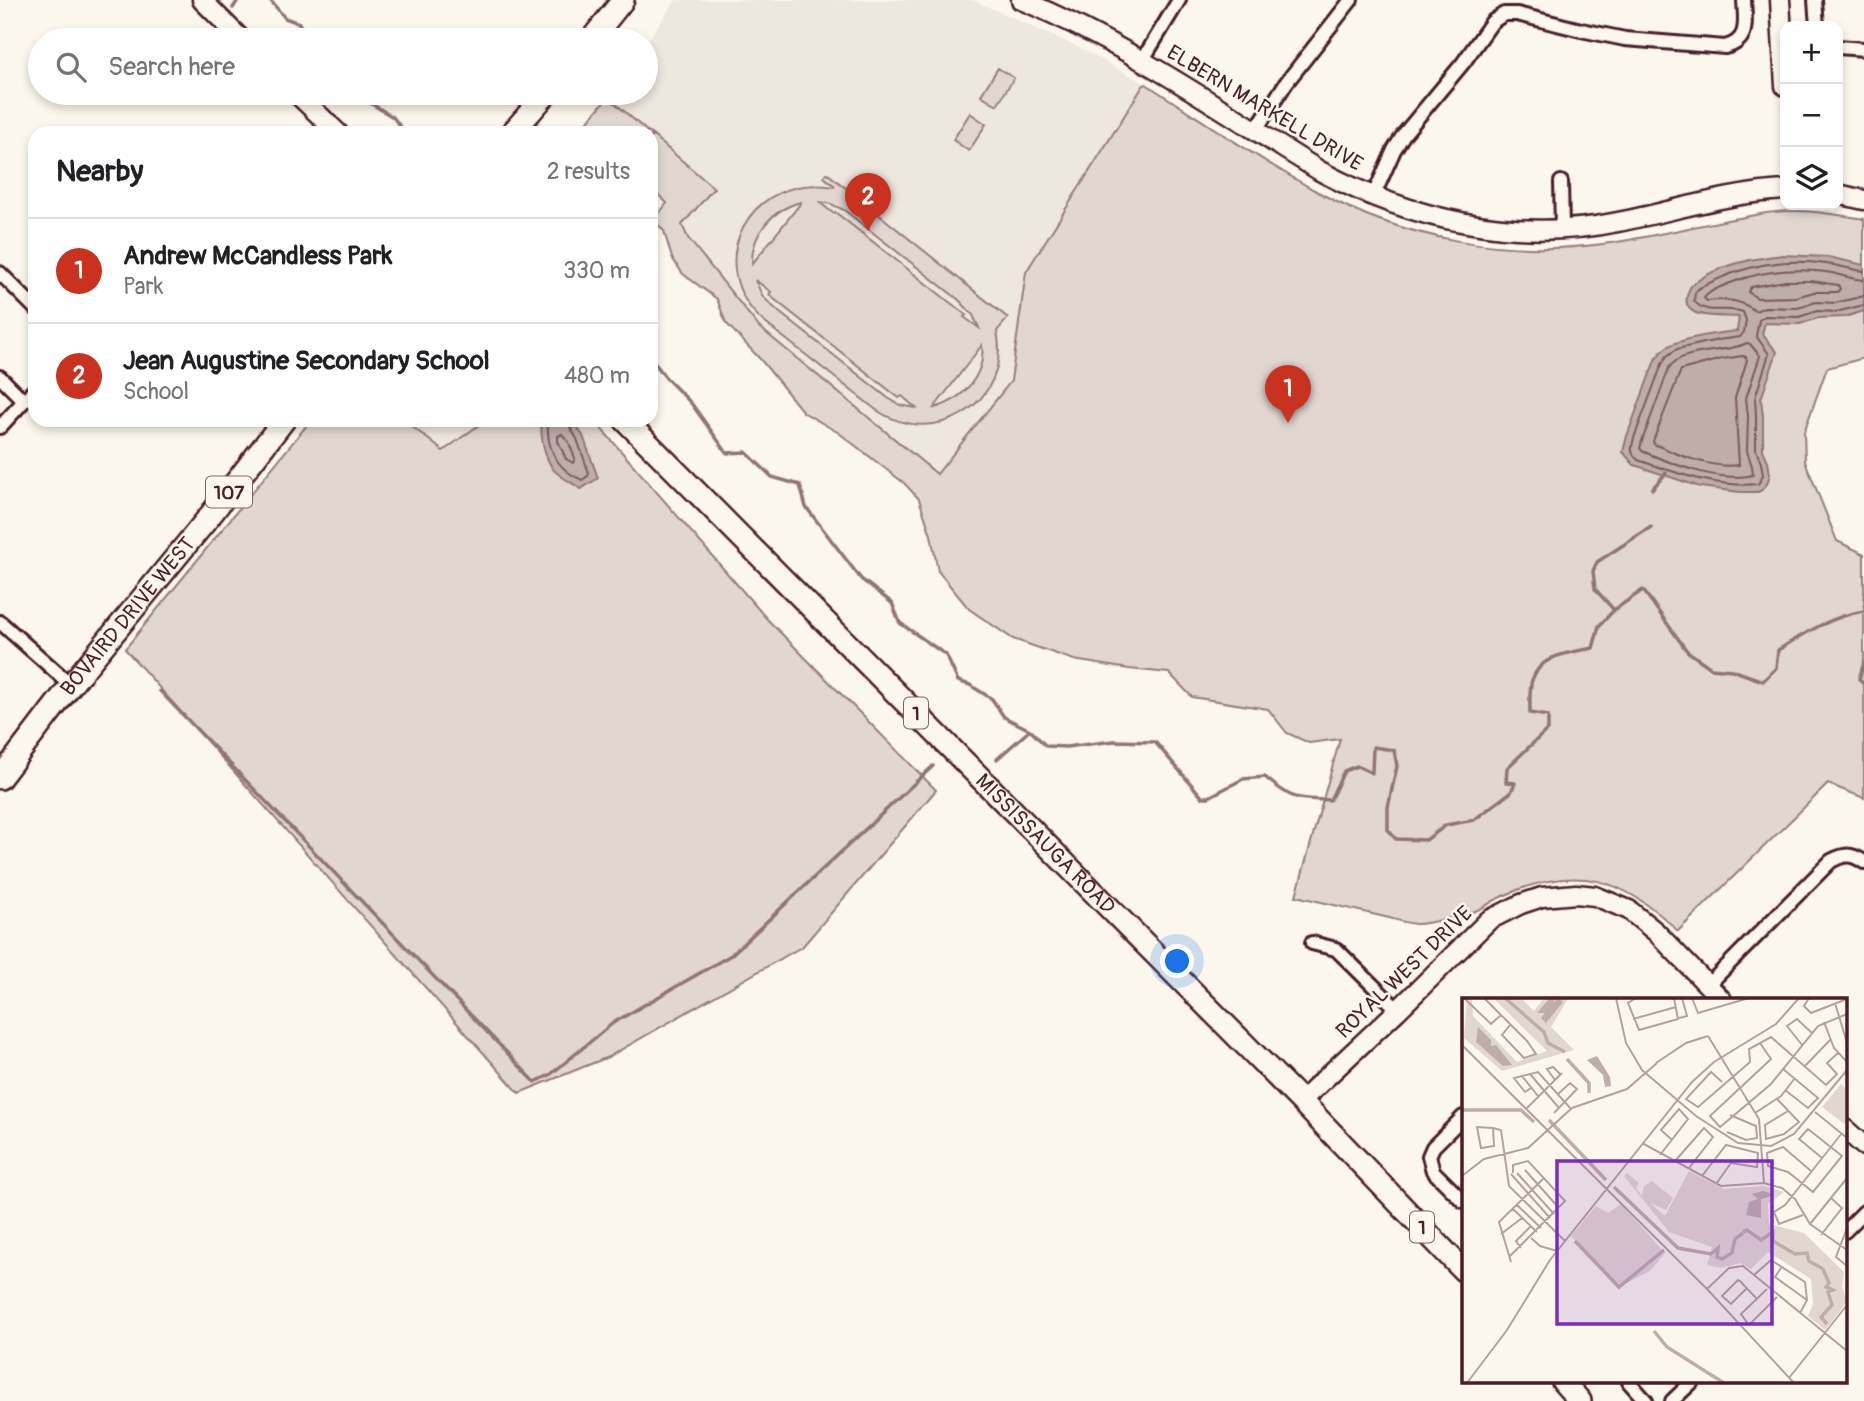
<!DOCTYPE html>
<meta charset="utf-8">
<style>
body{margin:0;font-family:Pangolin,sans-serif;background:#f2f2f2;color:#202124}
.controls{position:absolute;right:21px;top:21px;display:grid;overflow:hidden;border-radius:14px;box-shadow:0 4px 10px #0003}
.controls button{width:63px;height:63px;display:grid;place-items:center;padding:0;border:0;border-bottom:2px solid #e0e0e0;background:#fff;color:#202124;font:35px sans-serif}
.you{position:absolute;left:1178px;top:962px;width:24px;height:24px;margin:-18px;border:5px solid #fff;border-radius:50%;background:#1a73e8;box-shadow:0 0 0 10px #1a73e833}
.badge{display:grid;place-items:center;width:46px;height:46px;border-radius:50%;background:#c8321e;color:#fff;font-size:23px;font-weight:700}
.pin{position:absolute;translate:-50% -58px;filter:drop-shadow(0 2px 4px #0008)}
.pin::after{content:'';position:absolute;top:37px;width:24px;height:21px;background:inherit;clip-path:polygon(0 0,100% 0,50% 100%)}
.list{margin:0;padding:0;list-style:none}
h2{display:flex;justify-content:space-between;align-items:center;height:91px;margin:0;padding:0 28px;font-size:30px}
h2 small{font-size:23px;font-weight:400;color:#757577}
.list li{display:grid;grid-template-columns:46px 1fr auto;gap:21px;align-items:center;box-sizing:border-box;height:105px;padding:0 28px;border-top:2px solid #e0e0e0}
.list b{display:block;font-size:26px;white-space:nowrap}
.list p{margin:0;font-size:23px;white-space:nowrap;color:#757577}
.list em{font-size:23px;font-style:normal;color:#757577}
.icon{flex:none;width:38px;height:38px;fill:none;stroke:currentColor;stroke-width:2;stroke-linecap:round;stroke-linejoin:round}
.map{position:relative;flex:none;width:1864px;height:1401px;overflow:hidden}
.search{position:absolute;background:#fff;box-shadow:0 4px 10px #0003;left:28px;top:28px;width:630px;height:77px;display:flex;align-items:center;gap:18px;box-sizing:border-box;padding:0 24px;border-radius:38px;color:#757577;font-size:26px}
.panel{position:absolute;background:#fff;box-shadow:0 4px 10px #0003;left:28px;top:126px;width:630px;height:301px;border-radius:21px}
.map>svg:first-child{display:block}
.built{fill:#eee7de}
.green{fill:#e2d7d0;stroke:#967b7e;stroke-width:2;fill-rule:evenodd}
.water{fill:#bfadaa;stroke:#907477;stroke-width:2}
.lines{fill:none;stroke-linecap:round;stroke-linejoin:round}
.shore{stroke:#79585e;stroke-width:2}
.stream{stroke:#907477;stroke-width:3.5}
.street-casing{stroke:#4a1f2b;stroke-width:18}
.secondary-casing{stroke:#4a1f2b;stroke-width:23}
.primary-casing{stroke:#4a1f2b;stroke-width:26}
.street{stroke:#fbf7ec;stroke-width:12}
.secondary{stroke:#fbf7ec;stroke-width:18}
.primary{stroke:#fbf7ec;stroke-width:21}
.labels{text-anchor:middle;stroke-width:5;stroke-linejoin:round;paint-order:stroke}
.shield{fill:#fbf7ec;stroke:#7f6065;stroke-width:2}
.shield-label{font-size:19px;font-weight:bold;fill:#4a1f2b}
.street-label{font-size:21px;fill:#4a1f2b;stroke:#fbf7ec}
.inset-river{fill:none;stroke:#bfadaa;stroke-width:3.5}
.inset-road{fill:none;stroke:#b4a19f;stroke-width:2}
.view{fill:#7b2cbf;fill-opacity:0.15;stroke:#7b2cbf;stroke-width:3.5}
.inset-edge{fill:none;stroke:#4a1f2b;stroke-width:3.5}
</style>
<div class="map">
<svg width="1864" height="1401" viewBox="0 0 1864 1401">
<rect width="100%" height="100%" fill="#fbf7ec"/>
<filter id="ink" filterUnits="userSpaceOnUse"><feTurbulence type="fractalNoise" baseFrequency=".0143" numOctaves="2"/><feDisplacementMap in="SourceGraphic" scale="14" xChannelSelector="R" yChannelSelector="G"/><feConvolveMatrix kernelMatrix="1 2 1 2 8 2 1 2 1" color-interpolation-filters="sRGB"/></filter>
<g filter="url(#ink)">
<path class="built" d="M 676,0 L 973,0 L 1080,48 L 1146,84 L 1143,86 L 1026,272 L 1011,381 L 937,474 L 759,327 L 688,238 L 682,225 L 713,188 L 608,97 L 611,93 L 646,93 L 646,43 Z
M 404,420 L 486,420 L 443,451 Z"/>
<path class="green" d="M 998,68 L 1014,78 L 997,105 L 981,95 Z
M 1146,84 C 1202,120 1258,159 1316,191 C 1402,239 1506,257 1603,244 C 1646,238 1690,227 1733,219 C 1747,217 1761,213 1775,212 C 1804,209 1835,214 1864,219 L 1864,358 L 1827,368 L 1804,432 L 1805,461 L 1837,541 L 1864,554 L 1864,798 L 1828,784 L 1678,931 C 1623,877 1575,863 1503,896 C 1493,900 1484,908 1475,911 C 1464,915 1427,924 1417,924 C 1407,924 1395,919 1385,917 C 1356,910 1326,903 1296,896 L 1340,739 L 1309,743 L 1287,733 L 1268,709 L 1192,697 L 1169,673 L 1129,669 L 1074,660 L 1013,639 L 969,609 L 938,571 L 931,535 L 919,499 L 904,483 L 839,433 L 803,412 L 761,360 L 726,323 L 717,299 L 683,274 L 672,258 L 664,231 L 654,220 L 667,203 L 651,188 L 651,134 L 714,188 L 682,225 L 688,238 L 759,327 L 937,474 L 1011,381 L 1026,272 L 1143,86 Z
M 608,97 L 649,133 L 590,133 L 583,127 Z
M 970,113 L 986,124 L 969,151 L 953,140 Z
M 827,173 L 1008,318 L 997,331 C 1012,403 935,451 875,409 L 764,322 C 699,265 750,171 834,187 L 835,186 L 824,177 ZM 801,202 L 801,203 L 752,264 C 751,234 772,209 801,202 ZM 819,202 L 831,204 L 844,210 L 959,300 L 973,315 L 979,328 L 964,317 L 966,315 L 835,212 L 833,213 ZM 755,280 L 771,292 L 769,295 L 899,398 L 902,396 L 916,408 L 900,405 L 888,398 L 779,312 L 763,297 ZM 982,345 C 986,375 962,401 934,408 Z
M 311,420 L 404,420 L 443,451 L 486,420 L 594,420 L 767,619 L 936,790 L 803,946 L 608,1057 L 519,1093 L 125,649 Z"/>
<path class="water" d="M 1783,255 L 1828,257 L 1864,265 L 1864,311 L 1845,317 L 1818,318 L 1800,324 L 1765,323 L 1762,334 L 1777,352 L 1761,399 L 1763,416 L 1763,450 L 1768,461 L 1770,475 L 1767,484 L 1762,490 L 1758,492 L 1740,492 L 1700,487 L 1634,465 L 1623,452 L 1627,436 L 1655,360 C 1658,357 1659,354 1662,351 C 1674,338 1719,333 1737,331 L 1739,317 C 1719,315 1672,322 1691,286 C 1713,266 1755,258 1783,255 Z
M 542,420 L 573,420 L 583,436 L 598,478 L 581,489 C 573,483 559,477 553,469 C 545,458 539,433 542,420 Z"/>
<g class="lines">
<path class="shore" d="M 1864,271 C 1851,270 1839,265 1826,264 C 1781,257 1738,267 1698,289 L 1695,293 L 1694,301 C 1706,316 1727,306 1743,312 L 1746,320 L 1744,332 L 1740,337 L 1718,340 L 1677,349 L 1667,356 L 1662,364 L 1634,438 C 1631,448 1630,453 1638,460 C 1678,473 1715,488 1758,484 L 1763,475 L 1761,463 L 1756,450 L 1756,416 L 1755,398 L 1769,354 L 1756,336 L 1759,320 L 1765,316 L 1799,317 L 1817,311 L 1836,312 L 1864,305
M 1864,280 C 1851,279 1839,274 1826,272 C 1794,268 1762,271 1733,282 C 1723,286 1710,290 1704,298 L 1707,301 C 1726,299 1740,299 1755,311 L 1765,307 L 1798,308 L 1816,302 L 1835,303 L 1864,296
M 1785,281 L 1811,281 L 1838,285 L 1840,289 L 1837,292 L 1814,292 L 1796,297 L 1757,298 L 1748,292 L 1751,287 Z
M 1747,343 L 1750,344 L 1760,356 L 1746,398 L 1748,416 L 1747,451 L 1752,466 L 1753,475 C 1720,483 1672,464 1642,451 L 1640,448 L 1642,441 L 1669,368 C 1683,347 1726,354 1747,343 Z
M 1743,356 L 1746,357 L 1747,360 L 1735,398 L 1739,465 C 1712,469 1678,455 1654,444 L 1653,441 L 1681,370 L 1722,359 Z
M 548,420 C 546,447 556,469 582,480 L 588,476 L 589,473 L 577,439 L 569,425 L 568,420
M 562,434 L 569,443 L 575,458 L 573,463 L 566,459 L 558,441 L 558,436 Z"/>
<path class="stream" d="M 270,0 L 285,18 L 299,23 L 308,40
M 233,8 L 238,0
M 360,93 L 367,101 L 393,117 L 405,133
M 651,358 L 666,378 L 691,403 L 727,453 L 746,452 L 772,477 L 800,485 L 806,507 L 861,579 L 892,603 L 900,623 L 946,655 L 958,681 L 970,685 L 992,699 L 1004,717 L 1030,730 L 1046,746 L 1066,747 L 1114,741 L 1155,742 L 1202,797 L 1209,797 L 1243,779 L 1265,777 C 1292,800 1296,799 1330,800 L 1344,771 L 1357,766 L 1372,773 L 1373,747 L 1394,750 L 1397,766 L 1388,807 L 1388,830 L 1396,839 L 1426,840 L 1446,825 L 1474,820 L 1511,792 L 1515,783 L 1506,782 L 1507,768 L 1548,729 L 1548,716 L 1530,713 C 1530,703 1529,689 1532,680 C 1541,654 1570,653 1593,648 L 1599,626 L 1614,610 L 1643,590 L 1687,651 L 1711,668 L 1732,670 L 1763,681 L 1776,668 L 1778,650 C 1805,633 1832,616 1864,611
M 1652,489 L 1666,473
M 1614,610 L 1595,589 L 1593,571 L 1597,562 L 1651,527
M 1864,662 L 1859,679 L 1864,685
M 160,691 L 535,1082 L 550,1075 L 613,1023 L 731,955 L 933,766
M 997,759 L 1030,730"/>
<defs>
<path id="street" d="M 1815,0 L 1817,26
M 1838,47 L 1864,49
M 1142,61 L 1179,0
M 1255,131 L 1286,83 L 1351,0
M 1561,182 L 1562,228
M 1373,197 L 1394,150 L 1404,134 L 1463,63 L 1492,22 L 1504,14 L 1517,14 L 1581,30 L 1625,39 L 1725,47 C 1750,41 1745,21 1744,0
M 0,273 L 35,308
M 0,377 L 23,400
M 0,427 L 35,389
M 0,622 L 71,685
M 1312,943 L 1336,949 L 1398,1010
M 1708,985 L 1831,861 C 1844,854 1851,853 1864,862
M 1463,1117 L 1433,1147 L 1429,1156 L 1433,1171 L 1463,1201
M 1845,1231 L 1864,1212
M 1629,1382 L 1646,1401
M 1672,1401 L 1692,1382"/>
<path id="secondary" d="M 202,0 L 242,40
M 1021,0 C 1127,44 1223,111 1320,171 C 1411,220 1516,243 1618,222 C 1674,211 1729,193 1785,190
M 1780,0 L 1785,86
M 296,93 L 338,133
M 1838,194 L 1864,200
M 1301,1101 L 1398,1010 L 1489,920 L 1521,904 L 1542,897 L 1576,894 L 1595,896 L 1629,910 L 1656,932 L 1722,1000
M 1845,1129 L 1864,1146"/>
<g id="primary">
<path d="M 591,40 L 623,0"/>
<path d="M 512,133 L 547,93"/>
<path id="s1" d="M 625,420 L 1301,1101 L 1463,1270"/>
<path id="s2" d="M 0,778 L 71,685 L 209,517 L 284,420"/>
<path d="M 1563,1382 L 1580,1401"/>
</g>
</defs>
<use href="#street" class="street-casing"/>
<use href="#secondary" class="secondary-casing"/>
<use href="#primary" class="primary-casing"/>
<use href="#street" class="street"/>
<use href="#secondary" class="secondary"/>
<use href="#primary" class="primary"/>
</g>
</g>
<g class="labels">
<g class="shield">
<rect x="206" y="476.5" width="46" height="31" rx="5"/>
<rect x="904" y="697.5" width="24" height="31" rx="5"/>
<rect x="1410" y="1211.5" width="24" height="31" rx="5"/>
</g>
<g class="shield-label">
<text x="229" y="499">107</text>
<text x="916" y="720">1</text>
<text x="1422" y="1234">1</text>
</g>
<g class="street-label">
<text transform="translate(1265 108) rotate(31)" y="7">ELBERN MARKELL DRIVE</text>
<text dy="7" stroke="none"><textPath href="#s2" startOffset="206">BOVAIRD DRIVE WEST</textPath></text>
<text dy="7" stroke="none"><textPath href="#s1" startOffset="597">MISSISSAUGA ROAD</textPath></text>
<text transform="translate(1404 972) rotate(-44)" y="7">ROYAL WEST DRIVE</text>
</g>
</g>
<g transform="translate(1462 998)">
<rect width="385" height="385" fill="#fbf7ec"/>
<path d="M 5,0 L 10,0 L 11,18 L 55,64 L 85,53 L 31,0 L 59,0 L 72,13 L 82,0 L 106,1 L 89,29 L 112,52 L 40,73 L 2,40 ZM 379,86 L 385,92 L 385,128 L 360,109 ZM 227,173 L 262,191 L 302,188 L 322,194 L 306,206 L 307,226 L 342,235 L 382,274 L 380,289 L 385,304 L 363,332 L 346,318 L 351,306 L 349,281 L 306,254 L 289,271 L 278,265 L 259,270 L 245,267 L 250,249 L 207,234 L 162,178 L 165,175 L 177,185 L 174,190 L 180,198 L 182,188 L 190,183 L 211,200 L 204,212 L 188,205 L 203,218 ZM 159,206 L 203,255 L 188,273 L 155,290 L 109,238 L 134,208 L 146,215 Z" fill="#e2d7d0"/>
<path d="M 88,0 L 93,0 L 91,5 L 96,0 L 101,4 L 84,25 L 79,20 L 83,15 L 75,15 ZM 16,29 L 29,42 L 29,48 L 34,47 L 50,67 L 41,68 L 14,44 ZM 135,58 L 148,79 L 149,88 L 143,89 L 141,77 L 125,62 ZM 301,193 L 313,197 L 299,201 L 299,220 L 284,217 L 287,204 L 296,201 L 290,196 Z" fill="#bfadaa"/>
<path class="inset-river" d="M 43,0 L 82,34 L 86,45 L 103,54M 105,61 L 127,85 L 127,95M 0,112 L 59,112 L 72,124M 87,122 L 144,182M 152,189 L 216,250 L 249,256 L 256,250 L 255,259 L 260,261 L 270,255 L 273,241 L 281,235M 281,234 L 285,232 L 299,242 L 311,234 L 311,243 L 333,256 L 345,255 L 347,263 L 361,271 L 367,285 L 364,289 L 371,292 L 366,294 L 370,307 L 359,319 L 365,326M 113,243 L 157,289 L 202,252M 192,333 L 205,349 L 262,385"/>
<path class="inset-road" d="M 2,0 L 29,26 L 39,17M 22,0 L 65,43 L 74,56 L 62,60 L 40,37 L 48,27M 109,0 L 148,0M 154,0 L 164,45 L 180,72 L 234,118 L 276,145 L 309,148 L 332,136 L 385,72M 174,0 L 166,5 L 177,32 L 216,21 L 212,0M 230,0 L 236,15 L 287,0M 347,0 L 342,8 L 349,15 L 385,1M 373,5 L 385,45M 217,20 L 225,18 L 220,0M 171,21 L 214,9M 362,24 L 372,50 L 385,64M 246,38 L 297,121 L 302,185M 298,45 L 309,61 L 248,118 L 258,129 L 309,86 L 356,28 L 385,16M 0,47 L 245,291 L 332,385M 340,47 L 325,28 L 335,21 L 350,35M 194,65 L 224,45 L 246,38M 342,69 L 369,41M 321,71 L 356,100 L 346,110 L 323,92M 68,76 L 97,110M 60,78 L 76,98M 93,82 L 85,71 L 91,69 L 99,77M 260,84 L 249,74 L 224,101 L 236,109 L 288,64 L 287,51 L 309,39 L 364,87 L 375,76 L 365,65 L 376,55M 69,90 L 63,94 L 52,80 L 76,74 L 109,111M 315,101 L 337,124 L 322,136 L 304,141 L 303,127 L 326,113M 65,110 L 100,75M 353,114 L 385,140M 92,115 L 115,91 L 108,85 L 95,97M 293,115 L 319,98 L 333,80M 31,130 L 32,148 L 19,150 L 15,129 L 31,130 L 39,132 L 47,188 L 103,243M 265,134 L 284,142 L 295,140 L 294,128 L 268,117M 180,145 L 259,188 L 302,185 L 320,190 L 333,201 L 348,226 L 385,252M 198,157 L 226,121 L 217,111 L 199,132 L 210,142M 213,163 L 242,130 L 251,139 L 227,170M 63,172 L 97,210M 349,173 L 321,149 L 305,155 L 306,168 L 326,174 L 351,194 L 380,158 L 346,131 L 337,141 L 360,160M 55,175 L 92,216M 49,176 L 88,220M 0,178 L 22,161 L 66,150 L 110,110 L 165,91 L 195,65M 240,178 L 264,147 L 296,155 L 295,169 L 269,165 L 254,186M 55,207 L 79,230M 51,211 L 75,234M 341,217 L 317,226 L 312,214 L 323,207 L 380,135M 348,226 L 385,180M 385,230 L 374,259 L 385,268M 39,236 L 60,220M 359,237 L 380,210 L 369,200M 69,240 L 78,248 L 95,253M 59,250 L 54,243 L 69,228M 47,259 L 103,203 L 66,163 L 51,167 L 51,175M 49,264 L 37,224 L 81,181M 319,270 L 313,279 L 345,302M 292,277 L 309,262 L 343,284 L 345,302 L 338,315M 285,290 L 269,306 L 260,298 L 276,282 L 278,283 L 295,301M 245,291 L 267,270 L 281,268 L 385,353M 305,291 L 279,316 L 287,327 L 315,299M 327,380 L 385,307M 5,385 L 45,332 L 88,262 L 230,84 L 252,64 L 314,26 L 337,0"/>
<path class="view" d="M 95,163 L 310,163 L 310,326 L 95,326 Z"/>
<rect width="385" height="385" class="inset-edge"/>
</g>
</svg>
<div class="controls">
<button>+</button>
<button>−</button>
<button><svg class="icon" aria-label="layers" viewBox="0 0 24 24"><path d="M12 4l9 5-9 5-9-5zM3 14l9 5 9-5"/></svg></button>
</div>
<div class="you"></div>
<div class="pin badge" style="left:1288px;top:423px">1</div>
<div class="pin badge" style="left:868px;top:231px">2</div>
<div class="search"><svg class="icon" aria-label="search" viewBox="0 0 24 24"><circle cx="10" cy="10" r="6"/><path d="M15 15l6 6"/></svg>Search here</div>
<section class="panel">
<h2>Nearby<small>2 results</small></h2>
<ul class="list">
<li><span class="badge">1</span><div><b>Andrew McCandless Park</b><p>Park</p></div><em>330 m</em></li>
<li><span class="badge">2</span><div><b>Jean Augustine Secondary School</b><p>School</p></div><em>480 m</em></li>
</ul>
</section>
</div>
